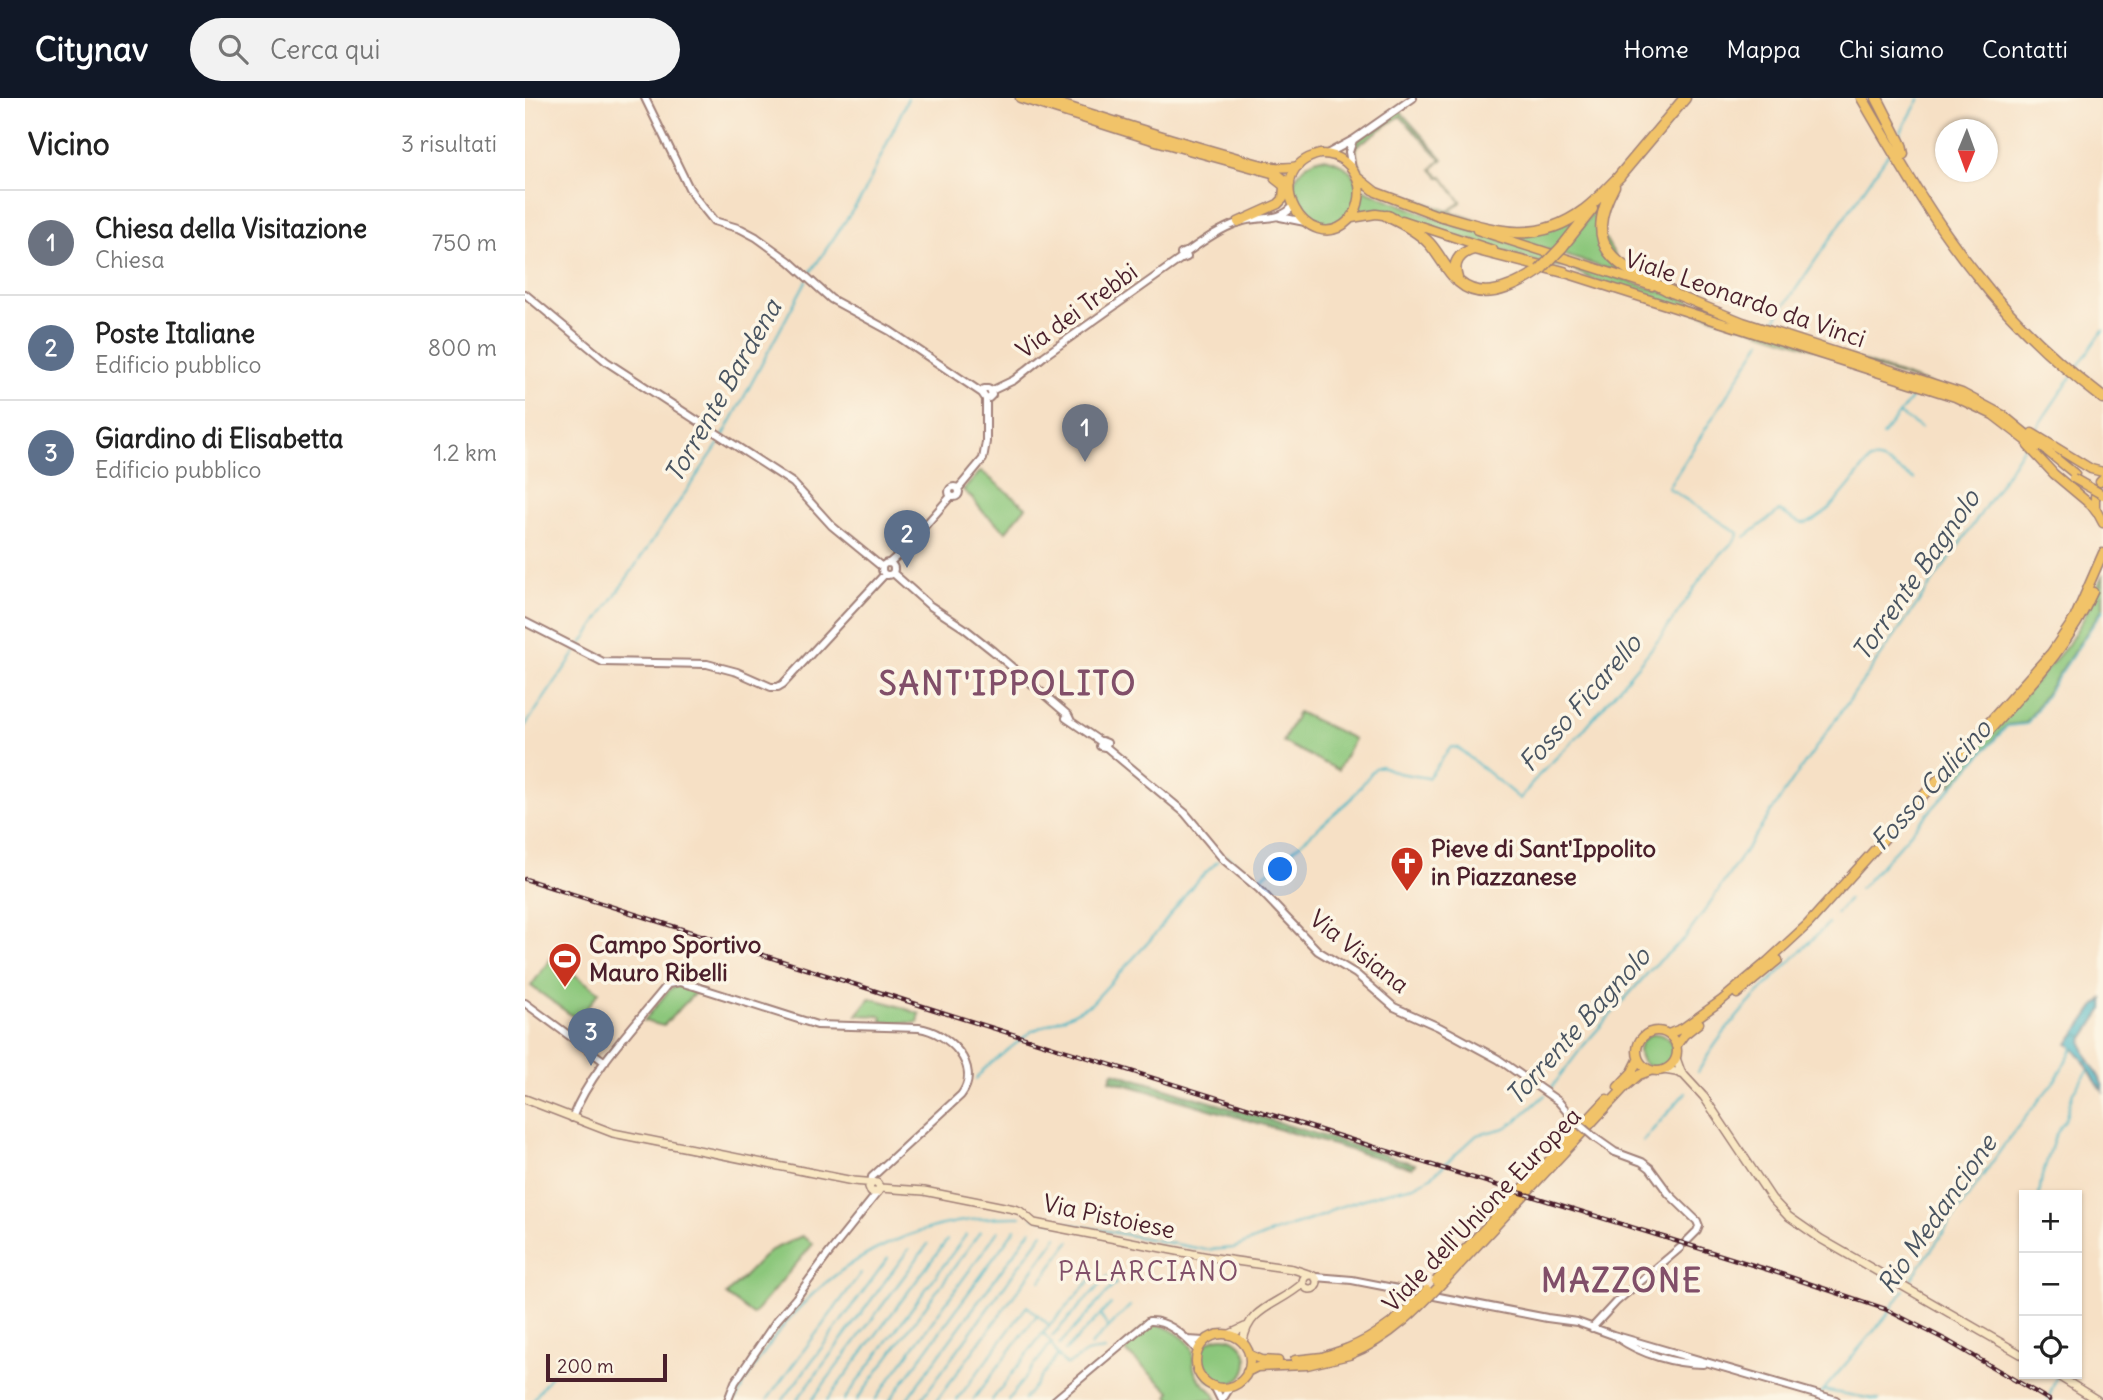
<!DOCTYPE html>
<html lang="it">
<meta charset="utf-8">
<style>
body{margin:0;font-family:Delius,sans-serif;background:#f2f2f2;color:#222}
.controls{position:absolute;right:21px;bottom:21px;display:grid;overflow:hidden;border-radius:0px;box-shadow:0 2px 5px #0004}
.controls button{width:63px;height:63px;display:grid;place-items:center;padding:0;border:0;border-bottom:2px solid #e0e0e0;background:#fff;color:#222;font:35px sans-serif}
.compass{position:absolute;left:1410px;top:21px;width:63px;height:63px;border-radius:50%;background:#fff;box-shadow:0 2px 5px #0004;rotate:181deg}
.scale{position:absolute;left:21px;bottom:18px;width:121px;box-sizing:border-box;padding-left:7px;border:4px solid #4a1f2b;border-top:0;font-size:19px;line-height:24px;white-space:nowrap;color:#4a1f2b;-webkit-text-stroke:5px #fcf5e5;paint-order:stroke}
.you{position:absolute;left:756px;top:772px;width:24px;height:24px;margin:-18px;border:5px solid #fff;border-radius:50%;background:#1a73e8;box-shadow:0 0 0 10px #1a73e833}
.badge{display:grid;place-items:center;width:46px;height:46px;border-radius:50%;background:#111827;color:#fff;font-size:23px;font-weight:700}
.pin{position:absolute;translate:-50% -58px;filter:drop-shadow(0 2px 4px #0008)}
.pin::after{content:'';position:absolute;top:37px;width:24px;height:21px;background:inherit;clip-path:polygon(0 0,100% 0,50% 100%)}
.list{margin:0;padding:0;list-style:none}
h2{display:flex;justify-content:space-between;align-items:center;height:91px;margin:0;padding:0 28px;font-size:30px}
h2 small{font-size:23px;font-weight:400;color:#767676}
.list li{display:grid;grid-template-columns:46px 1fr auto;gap:21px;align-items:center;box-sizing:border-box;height:105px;padding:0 28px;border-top:2px solid #e0e0e0}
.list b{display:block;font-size:26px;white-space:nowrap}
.list p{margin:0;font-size:23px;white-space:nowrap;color:#767676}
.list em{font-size:23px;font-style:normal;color:#767676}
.icon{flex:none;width:38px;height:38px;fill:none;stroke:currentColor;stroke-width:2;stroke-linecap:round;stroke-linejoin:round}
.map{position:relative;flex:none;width:1578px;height:1302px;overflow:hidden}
header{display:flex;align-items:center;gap:42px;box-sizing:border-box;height:98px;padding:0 35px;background:#111827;color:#fff}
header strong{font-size:33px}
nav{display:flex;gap:38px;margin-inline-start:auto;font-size:24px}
.search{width:490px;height:63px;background:#f2f2f2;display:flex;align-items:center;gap:18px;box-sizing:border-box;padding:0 24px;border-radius:38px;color:#767676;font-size:26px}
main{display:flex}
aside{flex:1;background:#fff}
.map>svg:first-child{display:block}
.green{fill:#8cc77c;stroke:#6b7354;stroke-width:2;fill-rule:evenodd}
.forest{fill:url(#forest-crowns);stroke:#5e664c;stroke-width:2}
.water{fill:url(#water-ripples);stroke:#496a78;stroke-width:2}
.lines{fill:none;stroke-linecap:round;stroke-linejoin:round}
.stream{stroke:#48b5c4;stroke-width:2}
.tertiary-casing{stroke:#a08078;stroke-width:10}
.secondary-casing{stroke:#a08078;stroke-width:10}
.primary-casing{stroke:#a08078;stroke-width:11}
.trunk-casing{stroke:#a08078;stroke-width:11}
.motorway-casing{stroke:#a08078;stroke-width:13}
.tertiary{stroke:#fff;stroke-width:6}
.secondary{stroke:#f9e7c3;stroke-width:7}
.primary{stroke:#f1c369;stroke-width:8}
.trunk{stroke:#f1c369;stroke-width:8}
.motorway{stroke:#f1c369;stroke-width:10}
.rail-casing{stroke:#4a1f2b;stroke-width:4.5}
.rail{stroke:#fcf5e5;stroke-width:2;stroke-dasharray:5;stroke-linecap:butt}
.tertiary-bridge-casing{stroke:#a08078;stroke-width:10;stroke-linecap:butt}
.primary-bridge-casing{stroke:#a08078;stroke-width:11;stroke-linecap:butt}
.motorway-bridge-casing{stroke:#a08078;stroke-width:13;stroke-linecap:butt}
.tertiary-bridge{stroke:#fff;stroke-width:6}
.primary-bridge{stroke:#f1c369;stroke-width:8}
.motorway-bridge{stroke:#f1c369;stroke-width:10}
.labels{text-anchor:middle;stroke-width:7;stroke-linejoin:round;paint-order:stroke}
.street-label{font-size:24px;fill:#4a1f2b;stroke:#fcf5e5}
.poi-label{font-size:24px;font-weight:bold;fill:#4a1f2b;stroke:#fcf5e5;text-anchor:start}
.water-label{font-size:26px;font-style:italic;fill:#495461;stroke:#fcf5e5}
.neighbourhood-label{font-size:26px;letter-spacing:2px;fill:#814f69;stroke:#fcf5e5}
.district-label{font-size:32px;font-weight:bold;letter-spacing:2px;fill:#814f69;stroke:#fcf5e5}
</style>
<header>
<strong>Citynav</strong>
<div class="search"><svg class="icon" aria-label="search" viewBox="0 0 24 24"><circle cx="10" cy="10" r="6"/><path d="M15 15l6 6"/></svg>Cerca qui</div>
<nav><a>Home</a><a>Mappa</a><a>Chi siamo</a><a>Contatti</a></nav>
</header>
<main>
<aside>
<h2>Vicino<small>3 risultati</small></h2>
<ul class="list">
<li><span class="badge" style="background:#6b7280">1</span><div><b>Chiesa della Visitazione</b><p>Chiesa</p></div><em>750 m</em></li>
<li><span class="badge" style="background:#5c6f8a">2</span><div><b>Poste Italiane</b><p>Edificio pubblico</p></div><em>800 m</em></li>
<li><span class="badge" style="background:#5c6f8a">3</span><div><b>Giardino di Elisabetta</b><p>Edificio pubblico</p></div><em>1.2 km</em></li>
</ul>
</aside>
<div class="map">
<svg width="1578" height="1302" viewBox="0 0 1578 1302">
<defs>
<pattern id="forest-crowns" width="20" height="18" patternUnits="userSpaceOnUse" patternTransform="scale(1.75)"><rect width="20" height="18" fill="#71ac6c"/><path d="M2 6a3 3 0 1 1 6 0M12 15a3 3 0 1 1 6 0" fill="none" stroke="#5f8b59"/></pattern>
<pattern id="water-ripples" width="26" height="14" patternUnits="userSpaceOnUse" patternTransform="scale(1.75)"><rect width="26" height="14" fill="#48b5c4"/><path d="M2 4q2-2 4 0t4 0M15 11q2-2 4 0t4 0" fill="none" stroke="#3e939f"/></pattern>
</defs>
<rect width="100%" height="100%" fill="#fcf5e5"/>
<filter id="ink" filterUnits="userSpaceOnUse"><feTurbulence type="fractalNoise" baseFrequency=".0143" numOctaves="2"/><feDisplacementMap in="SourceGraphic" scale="14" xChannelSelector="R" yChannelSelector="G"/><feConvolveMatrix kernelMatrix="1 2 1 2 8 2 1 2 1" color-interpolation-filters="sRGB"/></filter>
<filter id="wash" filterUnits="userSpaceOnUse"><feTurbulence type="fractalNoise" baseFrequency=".00686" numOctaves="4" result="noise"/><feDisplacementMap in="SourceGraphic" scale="28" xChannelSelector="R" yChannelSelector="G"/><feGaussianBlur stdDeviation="1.57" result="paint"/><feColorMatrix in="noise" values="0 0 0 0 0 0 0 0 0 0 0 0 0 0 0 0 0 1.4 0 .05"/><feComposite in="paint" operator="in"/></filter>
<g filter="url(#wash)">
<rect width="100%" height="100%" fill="#f6e0c5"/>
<path class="green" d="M 874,12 L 918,61 L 907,71 L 914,79 L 917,78 L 936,104 L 924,113 L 953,123 L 906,112 L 846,88 C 835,77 828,65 826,50 L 829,45 ZM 875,18 L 915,60 L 916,62 L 907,71 L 915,79 L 917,78 L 936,104 L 923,113 L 849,86 C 839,78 828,60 832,48 Z
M 796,60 C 811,61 830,71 832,88 C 833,96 829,114 823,119 C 804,135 787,130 774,110 C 773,109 768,102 768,101 C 764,82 779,64 796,60 Z
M 837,91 L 917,123 L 1156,200 L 1412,289 L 1067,181 L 1042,169 L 1025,168 L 854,113 L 842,112 L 834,115 Z
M 1072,109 L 1075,110 L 1072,126 L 1099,173 L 1098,176 L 977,137 L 988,137 L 1054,117 L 1041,149 Z
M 456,373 L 501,409 L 481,433 L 459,415 L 446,399 L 438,392 Z
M 1578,476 L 1578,510 L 1501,625 L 1482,627 L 1427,688 L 1425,687 L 1441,664 L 1542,548 L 1560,518 Z
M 773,614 L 829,641 L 813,672 L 758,644 Z
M 26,860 L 74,894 L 53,922 L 6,888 Z
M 151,887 L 171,894 L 138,928 L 119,923 L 144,892 Z
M 345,900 L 367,906 L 395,916 L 393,925 L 357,924 L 357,918 L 332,917 Z
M1114 953a17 17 0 1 1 34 0a17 17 0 1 1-34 0Z
M 277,1138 L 288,1146 L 228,1217 L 201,1197 L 244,1153 Z
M 628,1225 C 641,1228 666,1240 668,1254 C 669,1262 667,1269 671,1276 C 676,1287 688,1290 692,1302 L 647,1302 L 643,1298 L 646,1294 L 603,1256 L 599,1248 L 622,1227 Z
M674 1263a24 24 0 1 1 48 0a24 24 0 1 1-48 0Z"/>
<path class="forest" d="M 588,974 L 890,1066 L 887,1070 L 585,982 Z"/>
<path class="water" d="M 1578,901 L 1578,911 L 1557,943 C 1559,963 1578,975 1578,994 C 1567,980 1557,954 1543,946 L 1569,909 Z"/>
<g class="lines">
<path class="stream" d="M 1374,37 L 1395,0
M 283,178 L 338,97 L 383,0
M 1245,229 L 1363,56
M 1551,271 L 1578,232
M 1374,316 L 1396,330
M 1510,332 L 1546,279
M 1357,338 L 1390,295
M 1220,439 L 1254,413 C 1262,416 1269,424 1278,425 C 1299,426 1332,376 1345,362 C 1359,359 1376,374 1389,381
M 54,550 L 195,344 L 281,183
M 0,628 L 51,554
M 701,757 L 730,779 L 736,780 L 826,701 L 850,670 L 856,668 L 873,675 L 903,680 L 926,649 L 933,650 L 995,701 L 1013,678 L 1055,636 L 1119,560 L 1138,536 L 1186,466 L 1212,440 L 1213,435 L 1143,390 L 1237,242
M 1335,791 L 1482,628 L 1502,626 L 1578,512
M 1311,816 L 1324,801
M 1173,974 C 1205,916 1257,873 1303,826
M 451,981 L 460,970 L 507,933 L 545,917 L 566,906 L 628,839 L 669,786 L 693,763
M 1024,993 L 1058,948 L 1128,869 L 1160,840 L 1176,818 L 1268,682 L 1455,417 L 1499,348
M 1118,1043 L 1161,994
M 1514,1097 L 1517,1078 L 1530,1038 L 1540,1022 L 1548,994 L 1563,973
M 508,1119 L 682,1152 L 709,1150 L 749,1134 L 800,1117 L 808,1111 L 858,1095 L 889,1088 L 906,1079 L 952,1037 L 980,1030 L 991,1023 L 1020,997
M 516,1183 L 545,1143
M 1382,1187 L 1484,1040 L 1531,981 L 1549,948
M 576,1218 L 582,1228
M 518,1235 C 529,1244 530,1260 542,1267 L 563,1254 L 580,1252
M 527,1238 L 583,1178
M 534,1247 L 591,1185
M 565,1248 L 605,1208
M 540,1253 L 586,1206
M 1297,1292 L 1354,1302
M 1295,1296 L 1360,1220 L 1379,1192
M 8,1302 L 27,1276
M 211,1302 C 218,1286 228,1271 238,1256 C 296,1166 388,1117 496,1119
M 242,1302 L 336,1175
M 258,1302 L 363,1160
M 272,1302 L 384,1151
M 287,1302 L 403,1146
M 302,1302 L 422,1142
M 319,1302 L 441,1137
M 332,1302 L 455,1134
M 350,1302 L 473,1133
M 365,1302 L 490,1131
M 381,1302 L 506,1132
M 396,1302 L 518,1135
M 412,1302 L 532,1139
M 432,1302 L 502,1208 L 524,1227
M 448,1302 L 512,1217
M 467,1302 L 518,1235 L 571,1176
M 483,1302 L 527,1244
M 499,1302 L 532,1258
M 1523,1302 L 1531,1280"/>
</g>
</g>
<g filter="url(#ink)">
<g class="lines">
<defs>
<path id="tertiary" d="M 120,0 L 164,90 L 172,102 L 189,123 L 216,131 L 231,139 L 264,163 L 306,201 L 365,233 L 457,295
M 802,56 L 828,42 L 888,0
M 827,71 L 824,54 L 828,42
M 755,119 L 780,124
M 660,154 L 662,159 L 657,161 L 656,156 Z
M 661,155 C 678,143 696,130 715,124 C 732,118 757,124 768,108
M 0,196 L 82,264 L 268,385 L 307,428 L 357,469
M 466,293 L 489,282 L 519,258 L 657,160
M424 394a5 5 0 1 1 10 0a5 5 0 1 1-10 0Z
M 433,391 L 458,361 L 461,344 L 461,301 L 457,295 L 459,291 L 463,291 L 466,293 L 467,297 L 464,300 L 461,301
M357 471a6 6 0 1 1 12 0a6 6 0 1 1-12 0Z
M 364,465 L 377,454 L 426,398
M 368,475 L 404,507 L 439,530 L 468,553 L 543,617 L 545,621
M 0,524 L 78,564 L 182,566 L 212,574 L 246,589 L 253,589 L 258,586 L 359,477
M 541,620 L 576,644
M 577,643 L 582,645 L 580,649 L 575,648 Z
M 581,649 L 660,715 L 699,762 L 734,791 L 793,853 L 831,876 L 869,909 L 914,929 L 973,961 L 1033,1003 L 1050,1023
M 0,905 L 80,964
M 47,1020 C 65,973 111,926 143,886 L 155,884 L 169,888 L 292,927 L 394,930 C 423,934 458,968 436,997 L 347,1079 L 346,1086
M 1070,1040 L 1090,1054 L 1117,1064 L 1125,1070 L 1144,1096 L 1172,1123 L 1174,1128 L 1172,1133 L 1160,1145
M 791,1179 L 827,1182 L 1022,1220 L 1052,1224 L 1088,1237 L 1311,1302
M 1067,1230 L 1091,1204 L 1155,1150
M 1093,1240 C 1116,1256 1149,1266 1178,1266
M 663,1242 L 679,1243
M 689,1288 L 696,1302
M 203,1302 L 210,1284 L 252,1222 L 271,1200 L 301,1159 L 353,1094
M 530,1302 L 624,1223 C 643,1222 661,1239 673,1253
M 697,1302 L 706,1288"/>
<path id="secondary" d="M 1151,960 L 1156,974 L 1179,999 L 1247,1101 L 1263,1118 L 1296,1141 L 1499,1258
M 1139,972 L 1151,974 L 1159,977
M 0,1001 L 88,1035 L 328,1083 L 352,1085 L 355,1090 L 353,1094 L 346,1094 L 344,1089 L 346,1086
M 355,1090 L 399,1093 L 489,1111 L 495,1113 L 509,1125 L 683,1159 L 768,1171 L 786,1177
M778 1184a7 7 0 1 1 14 0a7 7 0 1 1-14 0Z
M 705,1236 L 720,1229
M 718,1244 C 723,1208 755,1207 778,1185
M 1530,1276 L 1572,1302"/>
<path id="primary" d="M 795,56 C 814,55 830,68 834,87 C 836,99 833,113 824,122 C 783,163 730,71 795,56 Z
M 832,79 L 851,94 L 917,119
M 827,120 L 851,116 L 865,118
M 877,122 L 968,152
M 952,132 L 1127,188
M 1034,173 L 1430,299 L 1468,317 L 1511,350
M 1142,193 L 1218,224 L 1437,295 L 1478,317 L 1550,376
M 1507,335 L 1566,371 L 1578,374
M 1503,348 L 1529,376 L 1566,407 L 1572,415
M 1575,384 L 1578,381
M 1570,398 L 1570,410 L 1578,425
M 1466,631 C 1505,587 1544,549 1568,494
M 1212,896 L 1253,862
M1112 953a20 20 0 1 1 40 0a20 20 0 1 1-40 0Z
M 1143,936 L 1158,930 L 1197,902 L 1243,863 L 1283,826 L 1526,555 L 1549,521 L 1578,455
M 1151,948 L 1159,937 L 1174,925
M 1093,989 L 1107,974 L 1113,962
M 930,1162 L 1082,1001
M 935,1166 L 1100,989 L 1114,977 L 1125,973
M671 1263a27 27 0 1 1 54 0a27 27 0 1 1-54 0Z
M 725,1257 L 737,1262 L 753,1263
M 770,1262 L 797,1259 L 821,1251
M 722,1274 L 732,1269 L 782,1267 L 824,1257"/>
<path id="trunk" d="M 495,0 L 627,42 L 754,77 L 765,86
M 516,0 C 577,19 637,39 699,56 C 722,62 749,74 773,68
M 713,124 L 753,106 L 758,101 L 759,88 L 750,81"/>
<path id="motorway" d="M 1337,0 C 1372,60 1407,122 1451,176 C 1487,223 1531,264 1578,300
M 1352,0 L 1376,47 L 1378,56
M 1092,81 L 1160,0
M 1089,88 C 1054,153 1095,169 1147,194
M 914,117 C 967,132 1010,149 1059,112 C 1072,103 1083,89 1095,78
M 862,118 C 877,125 893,133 904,145 C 915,157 921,173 934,184 C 958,205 993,187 1015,172
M 1037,149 L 1067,111
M 932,180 C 927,165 934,155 949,151 L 1039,174"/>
</defs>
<use href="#tertiary" class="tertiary-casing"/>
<use href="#secondary" class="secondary-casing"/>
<use href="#primary" class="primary-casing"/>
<use href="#trunk" class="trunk-casing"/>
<use href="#motorway" class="motorway-casing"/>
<use href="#tertiary" class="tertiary"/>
<use href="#secondary" class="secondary"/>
<use href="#primary" class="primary"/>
<use href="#trunk" class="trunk"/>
<use href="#motorway" class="motorway"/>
<defs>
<path id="rail" d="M 0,781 L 410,912 L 1247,1173 L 1360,1211 L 1421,1242 L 1524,1302"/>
</defs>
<use href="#rail" class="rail-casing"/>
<use href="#rail" class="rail"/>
<defs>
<path id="tertiary-bridge" d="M 1050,1023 L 1070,1040"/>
<path id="primary-bridge" d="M 1548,380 L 1578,397
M 911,1183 L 930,1162
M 821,1251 C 854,1238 878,1217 902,1192
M 824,1257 C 871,1238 901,1202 935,1166"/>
<path id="motorway-bridge" d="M 1015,172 L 1037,149"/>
</defs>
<use href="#tertiary-bridge" class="tertiary-bridge-casing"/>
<use href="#primary-bridge" class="primary-bridge-casing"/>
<use href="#motorway-bridge" class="motorway-bridge-casing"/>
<use href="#tertiary-bridge" class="tertiary-bridge"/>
<use href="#primary-bridge" class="primary-bridge"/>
<use href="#motorway-bridge" class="motorway-bridge"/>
</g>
</g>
<defs>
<symbol id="church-pin" viewBox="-11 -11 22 30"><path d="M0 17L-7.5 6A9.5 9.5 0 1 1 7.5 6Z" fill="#c8321e" stroke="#fcf5e5"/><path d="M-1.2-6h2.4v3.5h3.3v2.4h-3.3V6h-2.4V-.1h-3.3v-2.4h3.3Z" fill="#fff"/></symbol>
<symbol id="stadium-pin" viewBox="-11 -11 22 30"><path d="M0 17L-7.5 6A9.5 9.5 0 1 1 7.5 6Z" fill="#c8321e" stroke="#fcf5e5"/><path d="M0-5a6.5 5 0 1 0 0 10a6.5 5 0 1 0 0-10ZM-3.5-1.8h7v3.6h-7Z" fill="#fff"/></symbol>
</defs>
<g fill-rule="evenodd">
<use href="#church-pin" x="863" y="746" width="38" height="52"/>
<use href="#stadium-pin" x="21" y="842" width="38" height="52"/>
</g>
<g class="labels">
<g class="street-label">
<text transform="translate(1220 201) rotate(19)" y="8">Viale Leonardo da Vinci</text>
<text transform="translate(552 213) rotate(-36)" y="8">Via dei Trebbi</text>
<text transform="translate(834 854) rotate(38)" y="8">Via Visiana</text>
<text transform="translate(957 1112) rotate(-46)" y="8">Viale dell'Unione Europea</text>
<text transform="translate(584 1119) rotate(12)" y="8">Via Pistoiese</text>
</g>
<g class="poi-label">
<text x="906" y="759">Pieve di Sant'Ippolito<tspan x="906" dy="28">in Piazzanese</tspan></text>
<text x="64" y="855">Campo Sportivo<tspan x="64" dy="28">Mauro Ribelli</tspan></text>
</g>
<g class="water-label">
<text transform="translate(198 293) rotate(-60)" y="9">Torrente Bardena</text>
<text transform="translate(1391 477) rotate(-55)" y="9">Torrente Bagnolo</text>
<text transform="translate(1055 605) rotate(-49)" y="9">Fosso Ficarello</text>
<text transform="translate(1406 687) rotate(-48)" y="9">Fosso Calicino</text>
<text transform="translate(1053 928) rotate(-48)" y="9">Torrente Bagnolo</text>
<text transform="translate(1412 1116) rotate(-55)" y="9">Rio Medancione</text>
</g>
<g class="neighbourhood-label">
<text x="624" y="1183">PALARCIANO</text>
</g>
<g class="district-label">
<text x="483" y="597">SANT'IPPOLITO</text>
<text x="1097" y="1194">MAZZONE</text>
</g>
</g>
</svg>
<div class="controls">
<button>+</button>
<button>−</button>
<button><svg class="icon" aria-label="locate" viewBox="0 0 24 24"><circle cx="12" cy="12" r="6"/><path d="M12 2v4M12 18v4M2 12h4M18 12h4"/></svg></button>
</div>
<svg class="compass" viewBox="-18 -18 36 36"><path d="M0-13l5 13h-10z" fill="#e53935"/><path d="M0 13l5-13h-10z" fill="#767676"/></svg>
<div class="scale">200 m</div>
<div class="you"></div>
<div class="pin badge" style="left:560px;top:364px;background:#6b7280">1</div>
<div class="pin badge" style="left:382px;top:470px;background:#5c6f8a">2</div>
<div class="pin badge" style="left:66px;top:968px;background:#5c6f8a">3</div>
</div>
</main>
